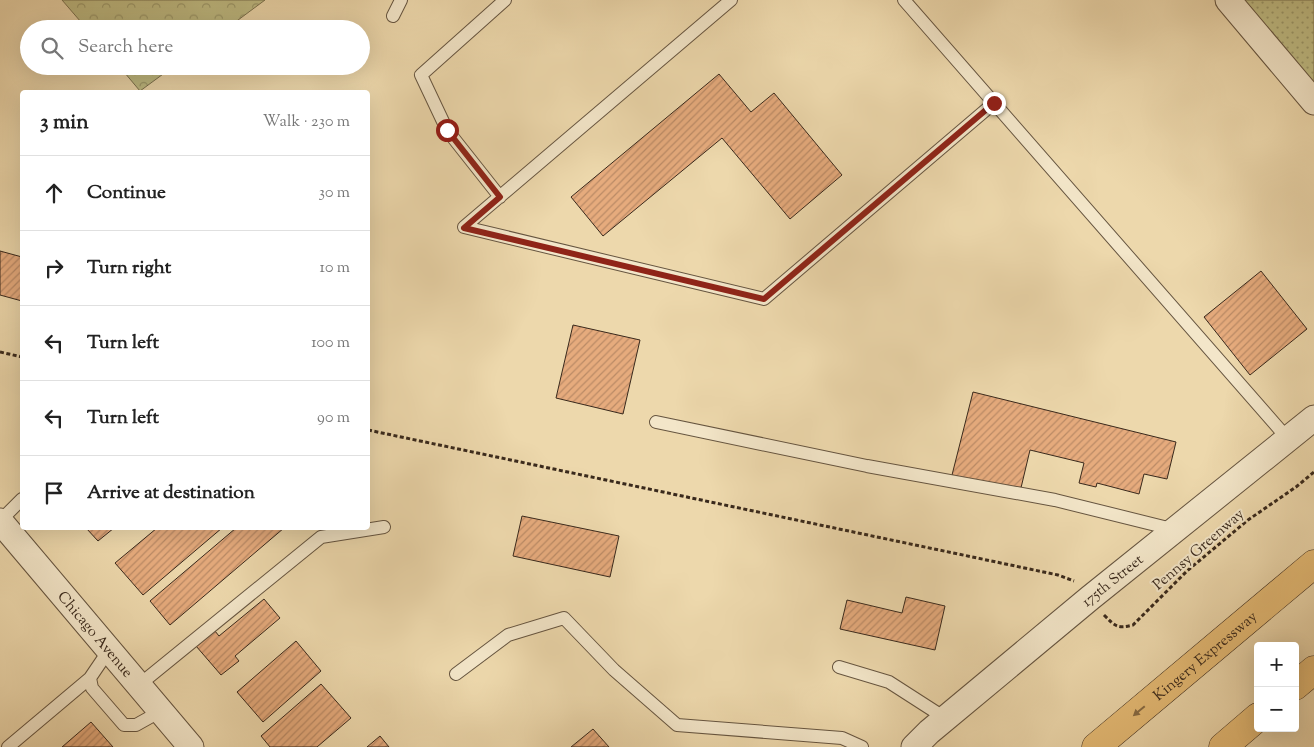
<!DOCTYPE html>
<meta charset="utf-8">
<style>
body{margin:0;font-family:"Sorts Mill Goudy",serif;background:#f6f6f6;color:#222}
.controls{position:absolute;right:15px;bottom:15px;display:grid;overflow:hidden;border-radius:5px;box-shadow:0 5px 20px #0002}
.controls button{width:45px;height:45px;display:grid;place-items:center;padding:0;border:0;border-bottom:1px solid #e0e0e0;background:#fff;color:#222;font:25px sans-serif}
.stop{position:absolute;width:15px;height:15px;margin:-11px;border:4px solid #8f2418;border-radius:50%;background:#fff}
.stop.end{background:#8f2418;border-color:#fff;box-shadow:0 1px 5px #0008}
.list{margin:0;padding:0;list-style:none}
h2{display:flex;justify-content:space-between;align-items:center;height:65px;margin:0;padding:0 20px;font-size:21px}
h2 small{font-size:16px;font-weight:400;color:#767676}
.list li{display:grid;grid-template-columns:32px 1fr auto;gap:15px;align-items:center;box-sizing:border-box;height:75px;padding:0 20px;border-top:1px solid #e0e0e0}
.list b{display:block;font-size:19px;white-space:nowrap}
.list em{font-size:16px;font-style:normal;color:#767676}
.icon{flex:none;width:28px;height:28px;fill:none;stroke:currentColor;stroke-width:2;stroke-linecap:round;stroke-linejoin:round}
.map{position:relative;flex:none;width:1314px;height:747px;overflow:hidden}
.search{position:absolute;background:#fff;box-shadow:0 5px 20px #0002;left:20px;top:20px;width:350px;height:55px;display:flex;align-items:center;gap:12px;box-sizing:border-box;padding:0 18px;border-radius:28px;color:#767676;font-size:19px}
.panel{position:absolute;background:#fff;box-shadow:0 5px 20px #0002;left:20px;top:90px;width:350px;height:440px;border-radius:5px}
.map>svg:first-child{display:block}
.grass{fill:url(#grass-dots);stroke:#7c7250}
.forest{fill:url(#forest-crowns);stroke:#7c7250}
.building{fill:url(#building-hatch);stroke:#39291c}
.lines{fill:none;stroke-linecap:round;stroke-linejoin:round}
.service-casing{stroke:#665540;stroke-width:14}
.minor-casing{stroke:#665540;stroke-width:27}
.motorway-casing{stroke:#39291c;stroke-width:29}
.path{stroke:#39291c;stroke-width:3;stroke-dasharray:4 2.5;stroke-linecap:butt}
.service{stroke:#f3e6c9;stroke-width:12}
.minor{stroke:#f3e6c9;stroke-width:25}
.motorway{stroke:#e6bc76;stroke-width:28}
.oneway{fill:#876b44}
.route{stroke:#8f2418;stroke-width:6}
.labels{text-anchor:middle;stroke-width:4;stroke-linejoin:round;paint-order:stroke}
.street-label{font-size:15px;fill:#39291c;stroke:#f3e6c9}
</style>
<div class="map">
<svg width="1314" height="747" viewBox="0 0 1314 747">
<defs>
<pattern id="grass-dots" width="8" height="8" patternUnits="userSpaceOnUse" patternTransform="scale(1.25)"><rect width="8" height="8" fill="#bfbc84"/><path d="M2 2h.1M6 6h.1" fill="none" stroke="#9c996b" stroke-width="1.8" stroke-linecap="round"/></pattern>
<pattern id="forest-crowns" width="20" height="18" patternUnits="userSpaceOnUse" patternTransform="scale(1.25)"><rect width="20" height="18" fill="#bfbc84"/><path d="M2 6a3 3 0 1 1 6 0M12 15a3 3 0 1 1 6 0" fill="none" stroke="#9c996b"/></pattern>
<pattern id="building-hatch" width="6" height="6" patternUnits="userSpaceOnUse" patternTransform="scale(1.25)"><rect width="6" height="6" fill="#e6ab7d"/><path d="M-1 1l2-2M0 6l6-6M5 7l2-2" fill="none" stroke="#bb8b66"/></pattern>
</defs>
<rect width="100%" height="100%" fill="#edd8ac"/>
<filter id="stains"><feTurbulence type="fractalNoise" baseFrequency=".004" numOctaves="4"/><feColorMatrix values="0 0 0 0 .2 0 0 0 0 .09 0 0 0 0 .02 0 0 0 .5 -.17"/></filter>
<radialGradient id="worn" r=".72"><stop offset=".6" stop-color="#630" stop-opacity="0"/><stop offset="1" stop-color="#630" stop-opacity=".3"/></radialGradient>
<path class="grass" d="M 1228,0 L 1314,0 L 1314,101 Z"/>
<path class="forest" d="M 62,0 L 265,0 L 226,29 L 87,29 Z
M 119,66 L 174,66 L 140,91 Z"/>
<path class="building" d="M 719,74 L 751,112 L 774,93 L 842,175 L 790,219 L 722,138 L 603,236 L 571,197 Z
M 0,251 L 22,257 L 22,301 L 0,295 Z
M 1261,271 L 1307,329 L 1250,375 L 1204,317 Z
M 573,325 L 640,340 L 623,414 L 556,398 Z
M 973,392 L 1176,442 L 1167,479 L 1144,474 L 1139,494 L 1097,483 L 1096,487 L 1079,483 L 1084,463 L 1030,450 L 1020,492 L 952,475 Z
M 522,516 L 619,536 L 610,577 L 513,556 Z
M 86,528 L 114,528 L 98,541 Z
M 157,528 L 222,528 L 143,595 L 115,563 Z
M 236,528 L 284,528 L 170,625 L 150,601 Z
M 906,597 L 945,606 L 935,650 L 840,629 L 847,600 L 902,613 Z
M 264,599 L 280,618 L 235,656 L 239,661 L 221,675 L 196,646 L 215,631 L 219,636 Z
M 296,641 L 321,671 L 263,722 L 237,692 Z
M 321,684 L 351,718 L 317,747 L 270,747 L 261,736 Z
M 91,722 L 113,747 L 62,747 Z
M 593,729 L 609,747 L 571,747 Z
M 380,736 L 389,747 L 367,747 Z"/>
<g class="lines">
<defs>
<path id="service" d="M 731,0 L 464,227 L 764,299 L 994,103
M 904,0 L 1288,439
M 393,16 L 401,0
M 500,197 L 447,130 L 421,75 L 505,0
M 656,422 L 867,466 L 1055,500 L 1176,530
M 0,521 L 22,499
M 109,650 L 90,678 L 92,688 L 124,725 L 136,725 L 161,711
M 839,667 L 889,682 L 945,718
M 456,674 L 508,635 L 564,618 L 614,670 L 677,725 L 842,738 L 862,747
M 139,685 L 321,537 L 384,527
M 8,747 L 90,678"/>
<g id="minor">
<path d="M 1228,0 L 1314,102"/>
<path id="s1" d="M 0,521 L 191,747"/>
<path id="s2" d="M 914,747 L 929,732 L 1090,598 L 1314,418"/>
</g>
<g id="motorway">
<path d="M 1295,686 L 1314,670"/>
<path id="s3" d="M 1096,747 L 1314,564"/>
<path d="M 1223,747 L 1258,717"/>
</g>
</defs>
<use href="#service" class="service-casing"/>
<use href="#minor" class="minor-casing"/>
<use href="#motorway" class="motorway-casing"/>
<path class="path" d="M 0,352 L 22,357
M 368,430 L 1058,575 L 1074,581
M 1104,615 C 1115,626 1117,629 1133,625 L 1187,571 L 1248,520 L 1296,487 L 1314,472"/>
<use href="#service" class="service"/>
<use href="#minor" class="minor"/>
<use href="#motorway" class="motorway"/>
</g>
<defs><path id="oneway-solid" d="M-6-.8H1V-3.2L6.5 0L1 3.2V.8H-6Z" transform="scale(1.25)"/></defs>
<use class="oneway" href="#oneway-solid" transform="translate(1139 711) rotate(140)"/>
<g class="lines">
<path class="route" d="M 447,130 L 500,197 L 464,228 L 764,299 L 994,103"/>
</g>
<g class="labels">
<g class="street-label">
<text transform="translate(1198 549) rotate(-41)" y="5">Pennsy Greenway</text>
<text dy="5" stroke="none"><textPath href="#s2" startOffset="259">175th Street</textPath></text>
<text dy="5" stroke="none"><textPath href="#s1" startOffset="148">Chicago Avenue</textPath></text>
<text dy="5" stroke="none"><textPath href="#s3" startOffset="142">Kingery Expressway</textPath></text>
</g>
</g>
<rect width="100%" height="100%" filter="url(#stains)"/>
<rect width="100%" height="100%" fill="url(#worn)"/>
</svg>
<div class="controls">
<button>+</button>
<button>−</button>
</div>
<div class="stop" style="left:447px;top:130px"></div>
<div class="stop end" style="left:994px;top:103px"></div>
<div class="search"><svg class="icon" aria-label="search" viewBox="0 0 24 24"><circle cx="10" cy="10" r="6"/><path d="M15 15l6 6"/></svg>Search here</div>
<section class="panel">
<h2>3 min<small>Walk · 230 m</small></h2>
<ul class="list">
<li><svg class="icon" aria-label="ahead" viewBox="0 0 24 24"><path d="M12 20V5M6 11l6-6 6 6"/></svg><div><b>Continue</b></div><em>30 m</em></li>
<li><svg class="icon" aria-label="right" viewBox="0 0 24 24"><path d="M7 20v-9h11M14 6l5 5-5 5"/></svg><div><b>Turn right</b></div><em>10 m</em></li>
<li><svg class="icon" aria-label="left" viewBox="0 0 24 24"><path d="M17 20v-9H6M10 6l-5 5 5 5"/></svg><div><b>Turn left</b></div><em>100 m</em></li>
<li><svg class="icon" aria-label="left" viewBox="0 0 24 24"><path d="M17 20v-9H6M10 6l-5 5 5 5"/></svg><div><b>Turn left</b></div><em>90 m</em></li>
<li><svg class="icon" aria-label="arrive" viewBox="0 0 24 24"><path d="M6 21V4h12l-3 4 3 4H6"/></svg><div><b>Arrive at destination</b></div></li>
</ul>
</section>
</div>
